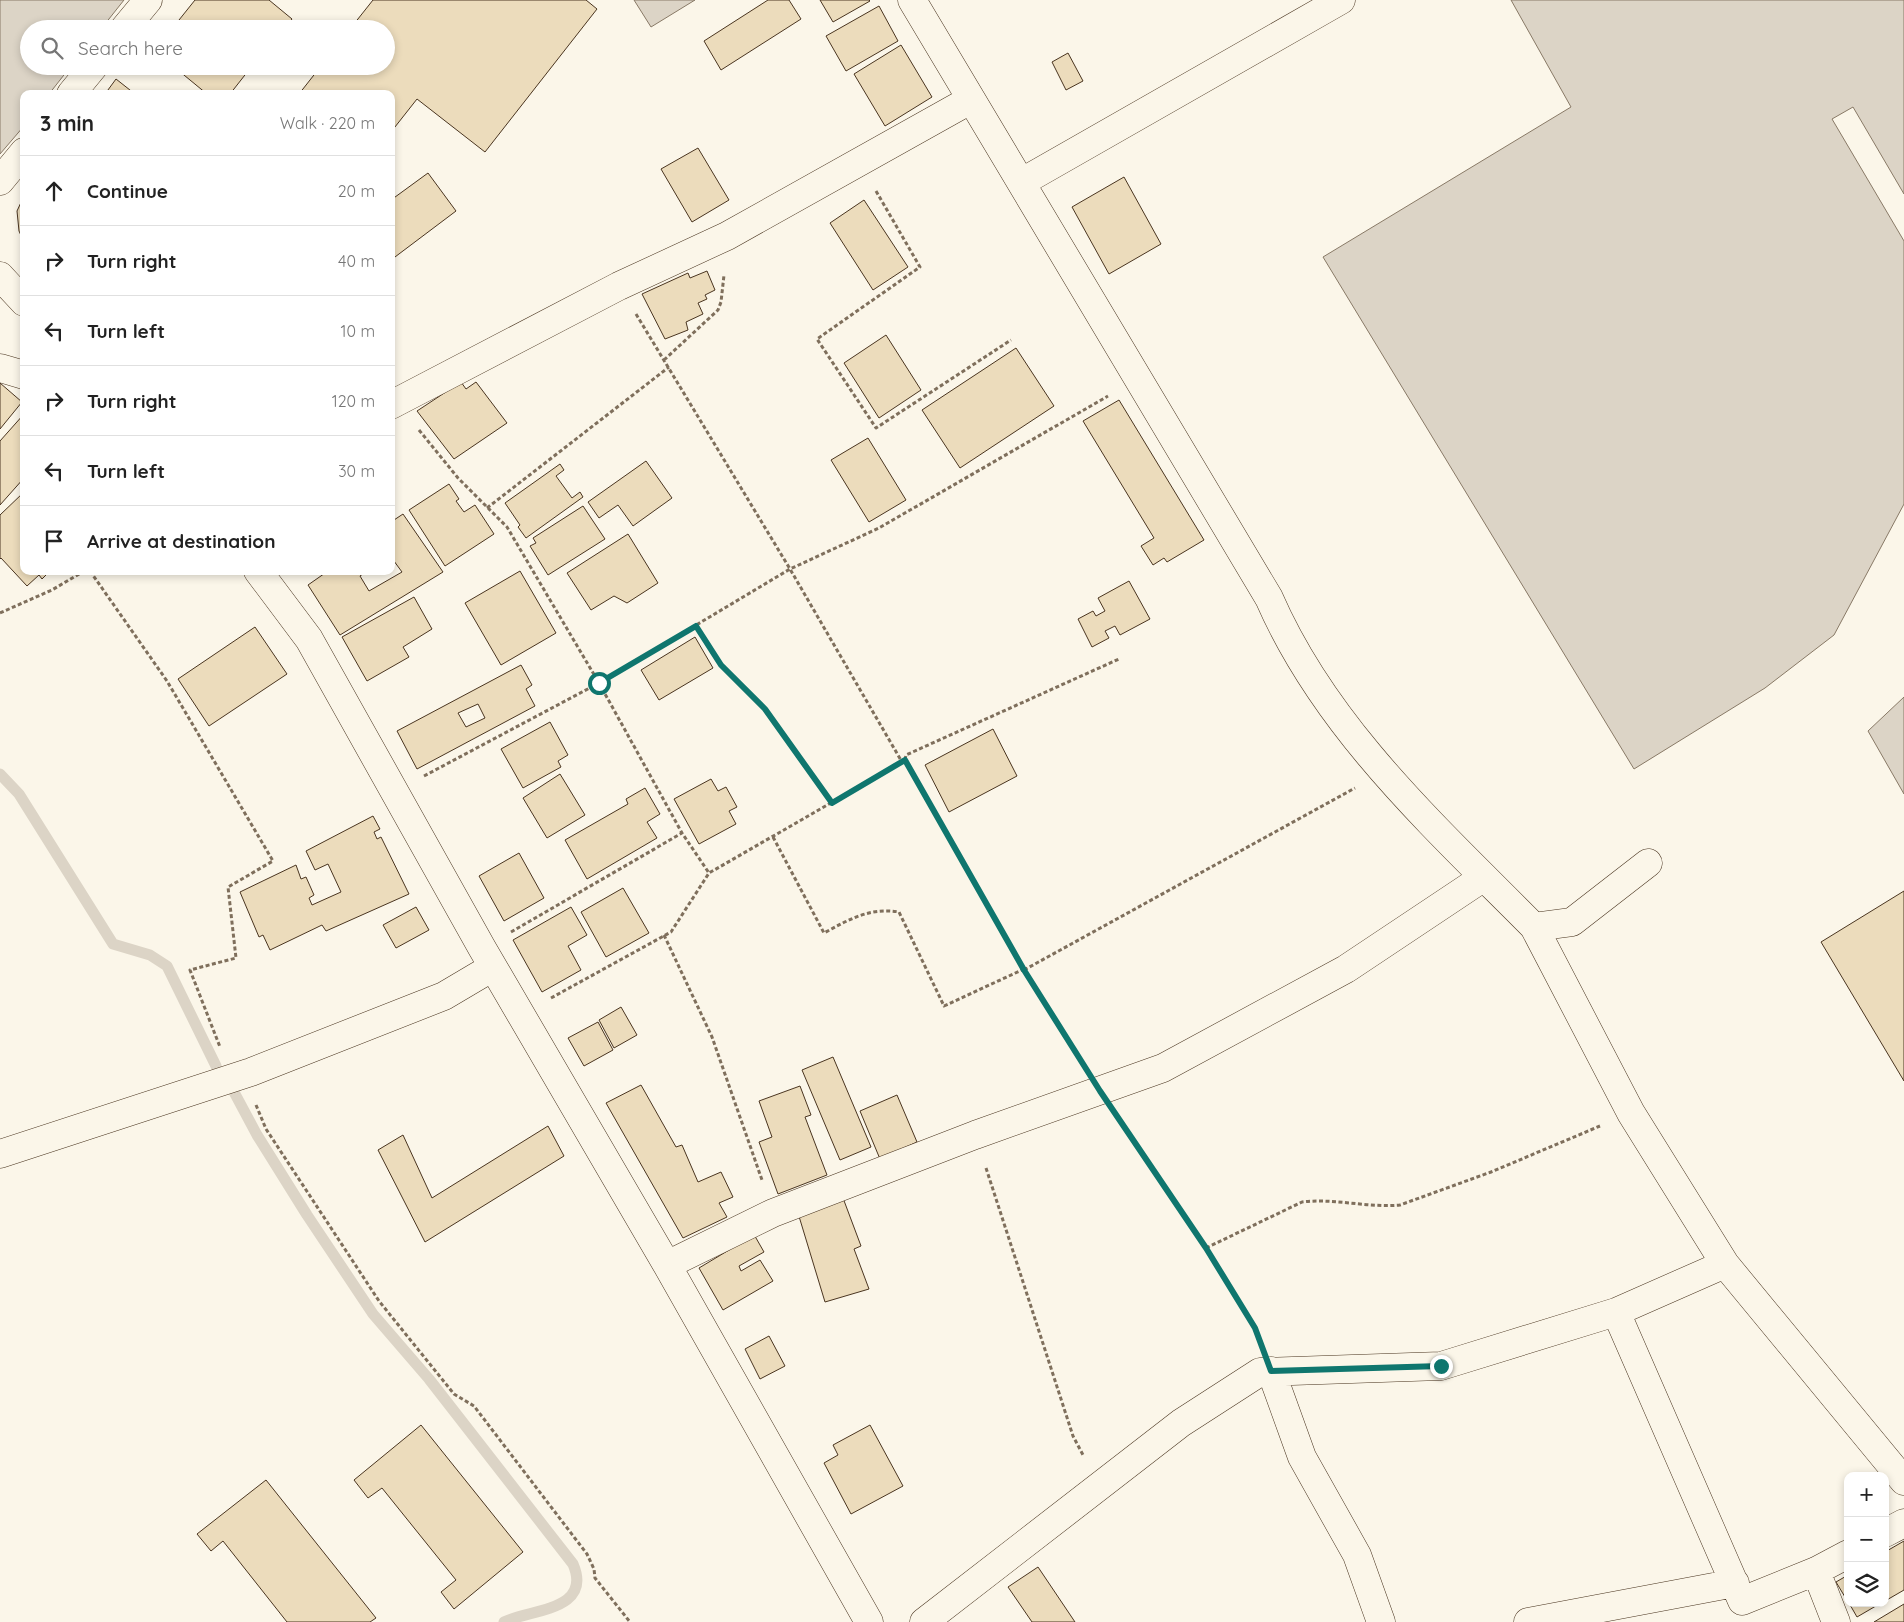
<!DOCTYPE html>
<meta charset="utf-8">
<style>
body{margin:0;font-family:Quicksand,sans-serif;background:#f2f2f2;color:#222}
.controls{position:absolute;right:15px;bottom:15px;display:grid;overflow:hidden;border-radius:10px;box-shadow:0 2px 8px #0003}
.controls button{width:45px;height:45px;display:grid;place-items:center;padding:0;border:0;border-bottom:1px solid #e0e0e0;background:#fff;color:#222;font:25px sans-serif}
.stop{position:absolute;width:15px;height:15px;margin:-11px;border:4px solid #0f766e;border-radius:50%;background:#fff}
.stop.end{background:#0f766e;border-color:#fff;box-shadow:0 1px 5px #0008}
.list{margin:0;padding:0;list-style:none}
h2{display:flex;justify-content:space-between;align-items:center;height:65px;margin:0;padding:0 20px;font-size:21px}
h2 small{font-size:16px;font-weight:400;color:#767676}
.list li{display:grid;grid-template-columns:32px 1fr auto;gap:15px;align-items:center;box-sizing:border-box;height:70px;padding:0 20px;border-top:1px solid #e0e0e0}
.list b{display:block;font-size:19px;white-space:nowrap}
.list em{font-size:16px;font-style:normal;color:#767676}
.icon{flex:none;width:28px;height:28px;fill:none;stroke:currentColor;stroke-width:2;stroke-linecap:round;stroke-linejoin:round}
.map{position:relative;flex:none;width:1904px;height:1622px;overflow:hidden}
.search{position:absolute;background:#fff;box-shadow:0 2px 8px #0003;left:20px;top:20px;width:375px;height:55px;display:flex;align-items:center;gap:12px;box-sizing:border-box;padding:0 18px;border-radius:28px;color:#767676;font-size:19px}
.panel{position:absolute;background:#fff;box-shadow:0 2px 8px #0003;left:20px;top:90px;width:375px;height:485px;border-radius:10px}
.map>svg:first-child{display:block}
.water{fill:#dcd4c6;stroke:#887966}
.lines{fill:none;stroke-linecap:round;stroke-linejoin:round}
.stream{stroke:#dcd4c6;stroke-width:11}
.building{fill:#ecdcbc;stroke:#4a3520;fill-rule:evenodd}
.minor-casing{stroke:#4a3520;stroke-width:29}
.path{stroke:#7f6f5c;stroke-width:3;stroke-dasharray:4 2.5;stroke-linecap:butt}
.minor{stroke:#fbf6e9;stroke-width:28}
.route{stroke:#0f766e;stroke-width:6}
</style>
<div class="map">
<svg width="1904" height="1622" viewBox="0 0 1904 1622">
<rect width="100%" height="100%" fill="#fbf6e9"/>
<path class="water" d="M 0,0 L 124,0 L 101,29 L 29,29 L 29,66 L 71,66 L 49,94 L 24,94 L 24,126 L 0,154 Z
M 634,0 L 695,0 L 651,27 Z
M 1511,0 L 1904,0 L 1904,194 L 1853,107 L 1832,119 L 1904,241 L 1904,504 L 1834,635 L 1765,688 L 1634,769 L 1323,257 L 1571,107 Z
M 1904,697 L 1904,794 L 1868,731 Z"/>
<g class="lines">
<path class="stream" d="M 0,774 L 19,794 L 113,944 L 150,955 L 167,966 L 216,1066
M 234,1092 L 257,1135 L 307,1215 L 373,1314 L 429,1379 L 573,1564 C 593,1611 531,1609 504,1622"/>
</g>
<path class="building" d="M 195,0 L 269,0 L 292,19 L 284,29 L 157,29 L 163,21 L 175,25 Z
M 373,0 L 586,0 L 597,9 L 485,152 L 417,99 L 391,132 L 391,94 L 299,94 L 321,66 L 386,66 L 386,29 L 350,29 Z
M 768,0 L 789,0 L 801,19 L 721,70 L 704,41 Z
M 820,0 L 869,0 L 870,1 L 833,22 Z
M 879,6 L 898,41 L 846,71 L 826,36 Z
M 901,45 L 932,97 L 885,126 L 854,74 Z
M 1068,53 L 1083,81 L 1066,90 L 1052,62 Z
M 173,66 L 252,66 L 230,94 L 207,94 Z
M 116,79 L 135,94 L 105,94 Z
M 698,148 L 729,200 L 692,222 L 661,169 Z
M 428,173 L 456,211 L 391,260 L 391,200 Z
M 1124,177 L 1161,244 L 1109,274 L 1072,207 Z
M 24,196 L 24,242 L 19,231 L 17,211 Z
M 864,200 L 908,267 L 873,290 L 830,223 Z
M 707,271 L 715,290 L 705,295 L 707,299 L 698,303 L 703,314 L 686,322 L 688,330 L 665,339 L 642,294 L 688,273 L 690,278 Z
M 886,335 L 921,390 L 879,418 L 844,363 Z
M 1016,348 L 1054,406 L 960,468 L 922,410 Z
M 461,382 L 466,389 L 476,382 L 507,423 L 454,459 L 417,411 Z
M 0,383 L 22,402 L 0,429 Z
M 1119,400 L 1204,540 L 1167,562 L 1164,558 L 1153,565 L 1141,546 L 1154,538 L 1083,421 Z
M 24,414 L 24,478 L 0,505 L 0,441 Z
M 868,438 L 906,500 L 869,522 L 831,460 Z
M 646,461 L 672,498 L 633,526 L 618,505 L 599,518 L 588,502 Z
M 560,464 L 564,470 L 556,476 L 572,498 L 580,492 L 583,497 L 526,538 L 518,527 L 520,525 L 505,503 Z
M 449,484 L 459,499 L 456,501 L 464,512 L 475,505 L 494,534 L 445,566 L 409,510 Z
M 24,492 L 24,571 L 50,571 L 42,579 L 39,575 L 27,586 L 1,558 L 0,559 L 0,515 Z
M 583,506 L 605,539 L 548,575 L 530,546 L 536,543 L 533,538 Z
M 403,514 L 443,572 L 340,635 L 308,585 L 328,571 L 367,571 L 360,576 L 369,591 L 402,572 L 391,557 L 391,522 Z
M 628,534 L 658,583 L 627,603 L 614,596 L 591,610 L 567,573 Z
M 520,571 L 556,633 L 501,665 L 465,603 Z
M 1129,581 L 1150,619 L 1120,635 L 1115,626 L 1105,631 L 1109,638 L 1092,647 L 1078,619 L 1093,611 L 1096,616 L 1105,611 L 1098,598 Z
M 414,597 L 432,629 L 403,647 L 409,657 L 367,681 L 342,637 Z
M 255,627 L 287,674 L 209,726 L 178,679 Z
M 695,637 L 713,668 L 659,700 L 641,670 Z
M 521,665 L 532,685 L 526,689 L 535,706 L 417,769 L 397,731 ZM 478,704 L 485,718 L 466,727 L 458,713 Z
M 550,722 L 568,755 L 558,761 L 561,767 L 523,788 L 501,749 Z
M 993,729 L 1017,776 L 949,812 L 925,765 Z
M 560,774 L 585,815 L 547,838 L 523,798 Z
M 711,779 L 718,791 L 726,787 L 737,807 L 729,811 L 736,824 L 699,844 L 674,799 Z
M 645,788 L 660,814 L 647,822 L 657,838 L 587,879 L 565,840 L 628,804 L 626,799 Z
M 373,816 L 380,829 L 374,832 L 377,839 L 381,837 L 409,894 L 326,931 L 322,925 L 270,950 L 263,935 L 259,937 L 240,892 L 296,865 L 301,879 L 306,877 L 314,895 L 309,898 L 312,905 L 341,892 L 328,864 L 315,870 L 306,851 Z
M 519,853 L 544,898 L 504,921 L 479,876 Z
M 623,888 L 649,933 L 606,957 L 581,912 Z
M 1904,891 L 1904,1081 L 1821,942 Z
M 416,907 L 429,930 L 396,948 L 383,925 Z
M 571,907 L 587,935 L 568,946 L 581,970 L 542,992 L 513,940 Z
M 621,1007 L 637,1035 L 614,1048 L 599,1020 Z
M 598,1022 L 613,1050 L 584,1066 L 568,1038 Z
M 833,1057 L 871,1147 L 840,1160 L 802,1070 Z
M 641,1085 L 676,1147 L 682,1145 L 698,1182 L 721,1172 L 733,1197 L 719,1203 L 727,1217 L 683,1238 L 606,1103 Z
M 800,1086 L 811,1115 L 805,1117 L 827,1175 L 778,1194 L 759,1142 L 772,1137 L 759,1101 Z
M 897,1095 L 917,1142 L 880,1159 L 860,1111 Z
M 548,1126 L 564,1156 L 425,1242 L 378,1150 L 403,1135 L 432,1198 Z
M 843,1198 L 861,1246 L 854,1249 L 869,1289 L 825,1302 L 798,1213 Z
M 752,1231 L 764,1252 L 739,1266 L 741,1271 L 760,1260 L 773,1281 L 723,1310 L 699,1268 L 734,1247 L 732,1243 Z
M 769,1336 L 785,1366 L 760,1379 L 745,1349 Z
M 421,1425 L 523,1552 L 454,1609 L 441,1592 L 456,1580 L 382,1488 L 368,1498 L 354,1480 Z
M 870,1425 L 903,1486 L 851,1514 L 824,1463 L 838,1455 L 833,1445 Z
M 266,1480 L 376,1618 L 370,1622 L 287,1622 L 223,1541 L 211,1551 L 197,1534 Z
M 1904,1541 L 1904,1590 L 1885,1601 L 1885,1552 Z
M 1038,1567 L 1075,1622 L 1032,1622 L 1008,1587 Z
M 1848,1575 L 1848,1602 L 1836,1582 Z
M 1849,1603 L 1881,1603 L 1857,1617 Z
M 1904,1604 L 1904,1622 L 1874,1622 Z"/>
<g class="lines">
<defs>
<path id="minor" d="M 912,0 L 1269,598 C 1326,729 1435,827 1534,927 L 1572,922 L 1648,863
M 124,29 L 148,0
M 71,94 L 94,66
M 0,181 L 24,152
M 1022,182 L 1341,0
M 0,276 L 24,302
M 0,368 L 24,375
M 391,405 L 619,286 L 727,236 L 970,100
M 258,571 L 309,639 L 482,948 L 667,1265 L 869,1622
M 1534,927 L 1631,1113 L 1725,1264 L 1904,1481
M 0,1154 L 251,1072 L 444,996 L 493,967
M 667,1265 L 773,1213 L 975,1135 L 1163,1068 L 1346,969 L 1484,877
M 1616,1312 L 1742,1601 L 1816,1571 L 1848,1554
M 1271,1371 L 1302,1457 L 1357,1555 L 1381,1622
M 1885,1533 L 1904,1523
M 1816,1571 L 1836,1622
M 924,1622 L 1181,1423 L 1260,1372 L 1441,1366 L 1616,1312 L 1725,1264
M 1528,1622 L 1735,1583"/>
</defs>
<use href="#minor" class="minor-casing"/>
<path class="path" d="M 876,191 L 920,267 L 817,339 L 876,428 L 1011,340
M 636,314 L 790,569 L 902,762 L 905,760 L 1024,970 L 1081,1061
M 664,360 L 718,310 L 721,302 L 724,275
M 419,430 L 458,478 L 507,527 L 599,683 L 682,833 L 709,873
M 487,508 L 669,367
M 90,571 L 167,681 L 273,861 L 228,887 L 236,958 L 190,970 L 220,1047
M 0,613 L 52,590 L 84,571
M 696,626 L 721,665 L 765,709 L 832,803
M 905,760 L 906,755 L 1119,659
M 424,776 L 599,683 L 790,569 L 879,528 L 1108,396
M 773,837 L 824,933 C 848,920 870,907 899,912 L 944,1006 L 1024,969
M 511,932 L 682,833
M 664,935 L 712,1037 L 762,1180
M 1024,970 L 1355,788
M 551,998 L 671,932 L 709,873 L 902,762
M 256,1105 L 266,1129 L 379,1301 L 454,1394 L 474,1406 L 587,1554 L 594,1569 L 595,1578 L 630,1622
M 1118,1119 L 1206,1248 L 1255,1328 L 1259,1339
M 986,1168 L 1073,1436 L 1083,1455
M 1206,1248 L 1302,1202 C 1334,1198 1367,1208 1400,1205 L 1491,1172 L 1600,1126"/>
<use href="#minor" class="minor"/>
</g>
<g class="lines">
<path class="route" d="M 599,683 L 696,626 L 721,665 L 765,709 L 832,803 L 905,760 L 1024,970 L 1100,1091 L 1206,1248 L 1255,1328 L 1271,1371 L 1441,1366"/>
</g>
</svg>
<div class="controls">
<button>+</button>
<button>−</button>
<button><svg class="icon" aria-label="layers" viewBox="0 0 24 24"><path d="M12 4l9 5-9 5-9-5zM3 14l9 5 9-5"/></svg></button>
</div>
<div class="stop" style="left:599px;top:683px"></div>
<div class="stop end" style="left:1441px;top:1366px"></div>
<div class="search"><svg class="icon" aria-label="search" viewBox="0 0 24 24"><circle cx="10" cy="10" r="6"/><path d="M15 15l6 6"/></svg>Search here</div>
<section class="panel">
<h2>3 min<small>Walk · 220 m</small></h2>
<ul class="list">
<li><svg class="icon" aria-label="ahead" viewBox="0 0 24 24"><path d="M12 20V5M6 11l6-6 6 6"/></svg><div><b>Continue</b></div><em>20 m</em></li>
<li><svg class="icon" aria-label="right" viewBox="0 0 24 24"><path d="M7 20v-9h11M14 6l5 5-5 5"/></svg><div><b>Turn right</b></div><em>40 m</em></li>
<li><svg class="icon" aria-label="left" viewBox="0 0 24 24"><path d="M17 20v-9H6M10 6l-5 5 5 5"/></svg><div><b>Turn left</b></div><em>10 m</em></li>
<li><svg class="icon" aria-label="right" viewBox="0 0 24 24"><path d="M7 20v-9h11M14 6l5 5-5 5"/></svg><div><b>Turn right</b></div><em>120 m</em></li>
<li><svg class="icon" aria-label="left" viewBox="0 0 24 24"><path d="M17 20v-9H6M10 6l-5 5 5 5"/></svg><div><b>Turn left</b></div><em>30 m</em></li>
<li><svg class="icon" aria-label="arrive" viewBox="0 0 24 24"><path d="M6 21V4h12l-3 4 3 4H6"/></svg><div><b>Arrive at destination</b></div></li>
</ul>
</section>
</div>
